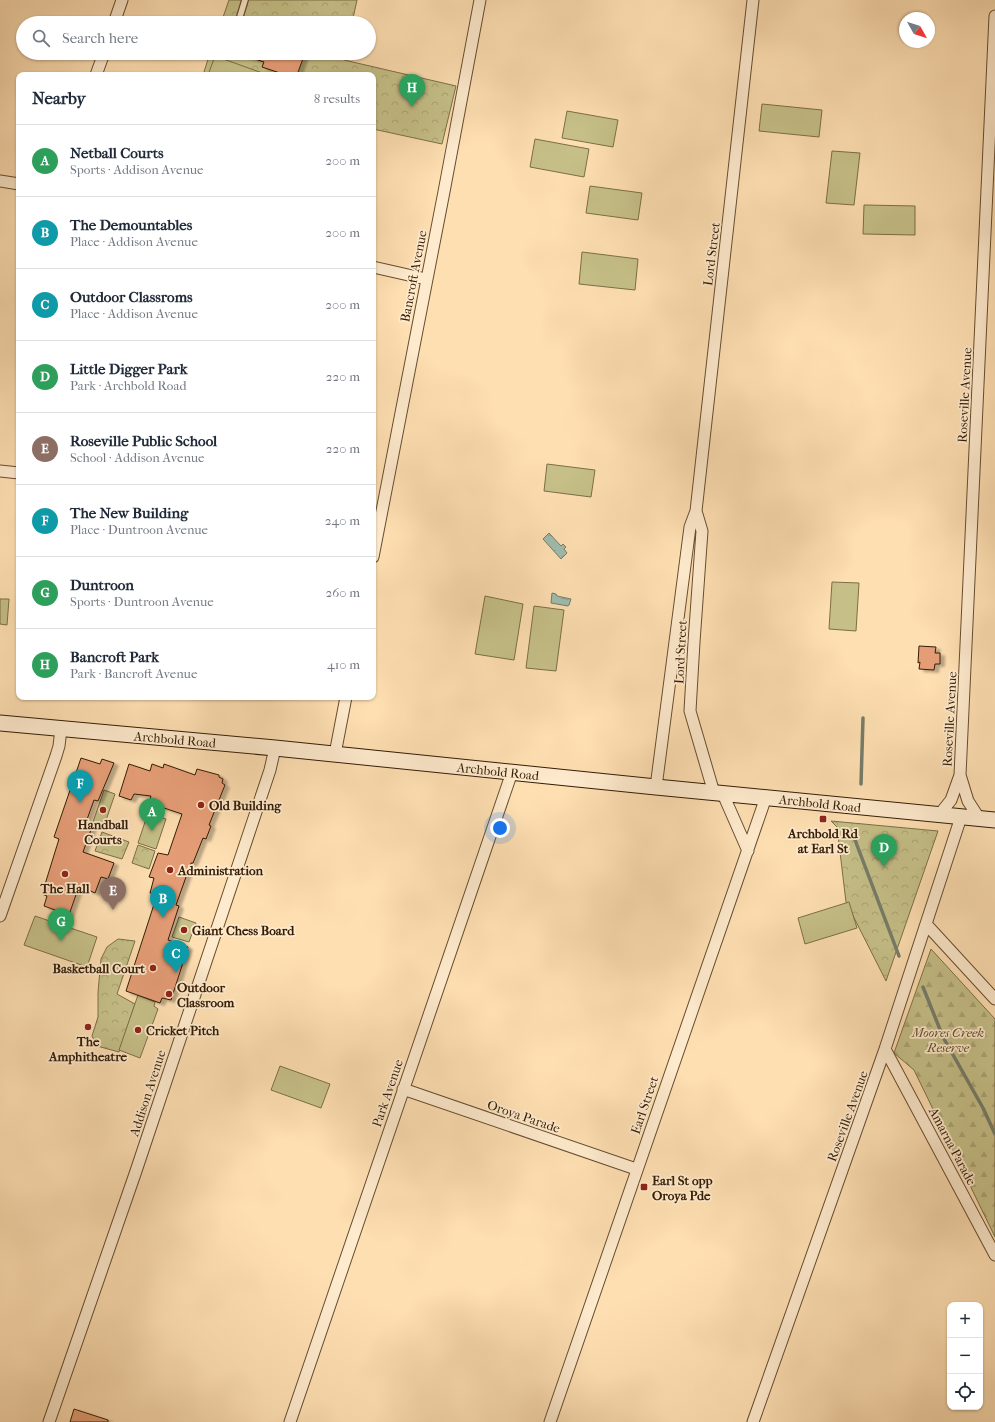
<!DOCTYPE html>
<meta charset="utf-8">
<style>
body{margin:0;font-family:"IM FELL French Canon",serif;background:#f6f6f7;color:#1f2937}
.controls{position:absolute;right:12px;bottom:12px;display:grid;overflow:hidden;border-radius:8px;box-shadow:0 1px 3px #0004}
.controls button{width:36px;height:36px;display:grid;place-items:center;padding:0;border:0;border-bottom:1px solid #e0e1e3;background:#fff;color:#1f2937;font:20px sans-serif}
.compass{position:absolute;left:899px;top:12px;width:36px;height:36px;border-radius:50%;background:#fff;box-shadow:0 1px 3px #0004;rotate:129deg}
.you{position:absolute;left:500px;top:828px;width:14px;height:14px;margin:-10px;border:3px solid #fff;border-radius:50%;background:#1a73e8;box-shadow:0 0 0 6px #1a73e833}
.badge{display:grid;place-items:center;width:26px;height:26px;border-radius:50%;background:#8f2418;color:#fff;font-size:13px;font-weight:700}
.pin{position:absolute;translate:-50% -33px;filter:drop-shadow(0 1px 2px #0008)}
.pin::after{content:'';position:absolute;top:21px;width:14px;height:12px;background:inherit;clip-path:polygon(0 0,100% 0,50% 100%)}
.list{margin:0;padding:0;list-style:none}
h2{display:flex;justify-content:space-between;align-items:center;height:52px;margin:0;padding:0 16px;font-size:17px}
h2 small{font-size:13px;font-weight:400;color:#747a83}
.list li{display:grid;grid-template-columns:26px 1fr auto;gap:12px;align-items:center;box-sizing:border-box;height:72px;padding:0 16px;border-top:1px solid #e0e1e3}
.list b{display:block;font-size:15px;white-space:nowrap}
.list p{margin:0;font-size:13px;white-space:nowrap;color:#747a83}
.list em{font-size:13px;font-style:normal;color:#747a83}
.icon{flex:none;width:22px;height:22px;fill:none;stroke:currentColor;stroke-width:2;stroke-linecap:round;stroke-linejoin:round}
.map{position:relative;flex:none;width:995px;height:1422px;overflow:hidden}
.search{position:absolute;background:#fff;box-shadow:0 1px 3px #0004;left:16px;top:16px;width:360px;height:44px;display:flex;align-items:center;gap:10px;box-sizing:border-box;padding:0 14px;border-radius:22px;color:#747a83;font-size:15px}
.panel{position:absolute;background:#fff;box-shadow:0 1px 3px #0004;left:16px;top:72px;width:360px;height:628px;border-radius:8px}
.map>svg:first-child{display:block}
.forest{fill:url(#forest-firs);stroke:#7d6e46}
.park{fill:url(#park-crowns);stroke:#7d6e46}
.pitch{fill:#c6c088;stroke:#7d6e46}
.water{fill:url(#water-ripples);stroke:#757c6a}
.lines{fill:none;stroke-linecap:round;stroke-linejoin:round}
.stream{stroke:#757c6a;stroke-width:3.5}
.building{fill:#e59d76;stroke:#341c04;filter:url(#shadow)}
.service-casing{stroke:#664d30;stroke-width:8}
.minor-casing{stroke:#664d30;stroke-width:13}
.secondary-casing{stroke:#341c04;stroke-width:17}
.service{stroke:#feeacd;stroke-width:5.5}
.minor{stroke:#feeacd;stroke-width:11}
.secondary{stroke:#feeacd;stroke-width:15}
.poi-dot{fill:#8f2418;stroke:#feeacd;stroke-width:1.5}
.labels{text-anchor:middle;stroke-width:3.5;stroke-linejoin:round;paint-order:stroke}
.street-label{font-size:13px;fill:#341c04;stroke:#feeacd}
.poi-label{font-size:13px;font-weight:bold;fill:#341c04;stroke:#feeacd;text-anchor:start}
.park-label{font-size:13px;font-style:italic;fill:#604d2c;stroke:#feeacd}
</style>
<div class="map">
<svg width="995" height="1422" viewBox="0 0 995 1422">
<defs>
<pattern id="forest-firs" width="22" height="20" patternUnits="userSpaceOnUse"><rect width="22" height="20" fill="#c6c088"/><path d="M5 1l3.5 6h-7zM16 11l3.5 6h-7z" fill="#aba474"/></pattern>
<pattern id="park-crowns" width="20" height="18" patternUnits="userSpaceOnUse"><rect width="20" height="18" fill="#c6c088"/><path d="M2 6a3 3 0 1 1 6 0M12 15a3 3 0 1 1 6 0" fill="none" stroke="#aba474"/></pattern>
<pattern id="water-ripples" width="26" height="14" patternUnits="userSpaceOnUse"><rect width="26" height="14" fill="#a0bcae"/><path d="M2 4q2-2 4 0t4 0M15 11q2-2 4 0t4 0" fill="none" stroke="#8aa194"/></pattern>
<filter id="shadow"><feDropShadow dx="4.5" dy="2.5" stdDeviation="1" flood-color="#0004"/></filter>
</defs>
<rect width="100%" height="100%" fill="#fedfb2"/>
<filter id="stains"><feTurbulence type="fractalNoise" baseFrequency=".005" numOctaves="4"/><feColorMatrix values="0 0 0 0 .2 0 0 0 0 .09 0 0 0 0 .02 0 0 0 .5 -.17"/></filter>
<radialGradient id="worn" r=".72"><stop offset=".6" stop-color="#630" stop-opacity="0"/><stop offset="1" stop-color="#630" stop-opacity=".3"/></radialGradient>
<path class="forest" d="M 931,949 L 995,1019 L 995,1237 L 914,1070 L 894,1053 Z"/>
<path class="park" d="M 229,0 L 357,0 L 352,23 L 221,23 Z
M 210,53 L 345,53 L 344,60 L 456,86 L 442,144 L 373,129 L 373,75 L 203,75 Z
M 831,821 L 938,831 L 886,981 L 846,902 L 837,827 Z
M 102,832 L 129,842 L 122,859 L 95,851 Z
M 138,845 L 155,851 L 149,869 L 132,863 Z
M 118,939 L 135,941 L 117,994 L 135,1004 L 119,1052 L 97,1046 L 92,1036 L 98,1017 L 98,992 L 101,959 L 107,947 Z"/>
<path class="pitch" d="M 215,56 L 268,75 L 208,75 Z
M 762,104 L 822,110 L 819,137 L 759,131 Z
M 567,111 L 618,120 L 613,147 L 562,138 Z
M 535,139 L 589,149 L 584,177 L 530,167 Z
M 832,151 L 860,153 L 854,205 L 826,203 Z
M 590,186 L 642,193 L 638,220 L 586,213 Z
M 864,205 L 915,206 L 915,235 L 863,234 Z
M 582,252 L 638,259 L 635,290 L 579,284 Z
M 547,464 L 595,470 L 591,497 L 544,491 Z
M 832,582 L 859,583 L 856,631 L 829,629 Z
M 485,596 L 523,604 L 514,660 L 475,654 Z
M 0,599 L 9,599 L 7,625 L 0,624 Z
M 534,606 L 564,610 L 556,671 L 526,668 Z
M 104,790 L 115,794 L 103,829 L 92,825 Z
M 148,813 L 166,819 L 156,849 L 138,843 Z
M 849,902 L 857,928 L 805,944 L 798,918 Z
M 35,916 L 97,937 L 87,967 L 24,945 Z
M 179,917 L 196,923 L 189,942 L 172,937 Z
M 138,995 L 155,1002 L 154,1006 L 158,1009 L 140,1058 L 119,1050 Z
M 280,1066 L 330,1084 L 321,1108 L 271,1090 Z"/>
<path class="water" d="M 549,533 L 561,546 L 563,544 L 566,547 L 564,549 L 567,553 L 561,559 L 543,539 Z
M 552,593 L 556,594 L 557,596 L 571,599 L 569,605 L 568,606 L 551,603 Z"/>
<g class="lines">
<path class="stream" d="M 861,784 L 863,718
M 852,832 L 899,956
M 923,987 L 943,1037 L 983,1108 L 995,1134"/>
</g>
<path class="building" d="M 243,53 L 305,53 L 297,75 L 286,75 L 262,67 L 264,62 L 243,55 Z
M 919,646 L 936,647 L 935,653 L 940,653 L 940,664 L 935,664 L 934,670 L 919,669 L 920,662 L 918,663 Z
M 81,758 L 100,764 L 102,759 L 114,763 L 98,801 L 94,800 L 85,825 L 92,827 L 83,852 L 114,863 L 108,879 L 101,877 L 95,893 L 79,886 L 69,915 L 44,906 L 47,896 L 42,894 L 59,839 L 54,837 Z
M 129,764 L 150,771 L 152,764 L 163,768 L 164,764 L 195,775 L 197,769 L 219,775 L 219,777 L 223,779 L 222,783 L 225,785 L 209,825 L 211,826 L 206,839 L 203,838 L 193,863 L 191,863 L 176,905 L 179,906 L 168,940 L 188,947 L 171,1000 L 162,998 L 160,1003 L 126,991 L 157,895 L 150,893 L 154,878 L 149,877 L 158,853 L 168,855 L 182,814 L 149,803 L 151,796 L 134,794 L 131,800 L 119,796 Z
M 74,1409 L 108,1420 L 108,1422 L 70,1422 Z"/>
<g class="lines">
<defs>
<path id="service" d="M 238,23 L 245,0
M 233,54 L 233,53"/>
<path id="minor" d="M 114,23 L 122,0
M 96,75 L 104,53
M 0,181 L 19,184
M 373,267 L 426,279
M 0,471 L 19,473
M 696,511 L 702,531 L 694,642 L 690,711 L 714,793
M 373,557 C 409,371 446,186 480,0
M 335,754 L 346,697
M 960,775 L 968,801 L 979,818
M 656,787 L 690,527 L 696,511 L 753,0
M 723,794 L 748,851
M 939,815 L 951,800 L 960,775 L 995,16
M 0,916 L 56,756 L 59,746 L 61,729
M 926,924 L 995,999
M 885,1049 L 995,1255
M 403,1089 L 636,1169
M 49,1422 L 136,1171 L 270,770 L 275,748
M 290,1422 L 512,772
M 550,1422 L 766,797
M 753,1422 L 885,1049 L 961,817"/>
<path id="secondary" d="M 0,723 L 275,748 L 656,787 L 995,820"/>
</defs>
<use href="#service" class="service-casing"/>
<use href="#minor" class="minor-casing"/>
<use href="#secondary" class="secondary-casing"/>
<use href="#service" class="service"/>
<use href="#minor" class="minor"/>
<use href="#secondary" class="secondary"/>
</g>
<g class="poi-dot">
<circle cx="201" cy="805" r="4"/>
<circle cx="103" cy="810" r="4"/>
<rect x="819" y="815" width="8" height="8" rx="2"/>
<circle cx="170" cy="870" r="4"/>
<circle cx="65" cy="874" r="4"/>
<circle cx="184" cy="930" r="4"/>
<circle cx="153" cy="968" r="4"/>
<circle cx="169" cy="994" r="4"/>
<circle cx="88" cy="1027" r="4"/>
<circle cx="138" cy="1030" r="4"/>
<rect x="640" y="1183" width="8" height="8" rx="2"/>
</g>
<g class="labels">
<g class="street-label">
<text transform="translate(711 254) rotate(-83)" y="5">Lord Street</text>
<text transform="translate(413 276) rotate(-79)" y="5">Bancroft Avenue</text>
<text transform="translate(964 395) rotate(-87)" y="5">Roseville Avenue</text>
<text transform="translate(680 652) rotate(-87)" y="5">Lord Street</text>
<text transform="translate(949 719) rotate(-87)" y="5">Roseville Avenue</text>
<text transform="translate(175 739) rotate(5)" y="5">Archbold Road</text>
<text transform="translate(498 771) rotate(6)" y="5">Archbold Road</text>
<text transform="translate(820 803) rotate(6)" y="5">Archbold Road</text>
<text transform="translate(147 1093) rotate(-72)" y="5">Addison Avenue</text>
<text transform="translate(387 1093) rotate(-71)" y="5">Park Avenue</text>
<text transform="translate(644 1105) rotate(-71)" y="5">Earl Street</text>
<text transform="translate(524 1116) rotate(19)" y="5">Oroya Parade</text>
<text transform="translate(847 1116) rotate(-70)" y="5">Roseville Avenue</text>
<text transform="translate(953 1146) rotate(62)" y="5">Amarna Parade</text>
</g>
<g class="poi-label">
<text x="209" y="810">Old Building</text>
<text x="103" y="829" text-anchor="middle">Handball<tspan x="103" dy="15">Courts</tspan></text>
<text x="823" y="838" text-anchor="middle">Archbold Rd<tspan x="823" dy="15">at Earl St</tspan></text>
<text x="178" y="875">Administration</text>
<text x="65" y="893" text-anchor="middle">The Hall</text>
<text x="192" y="935">Giant Chess Board</text>
<text x="145" y="973" text-anchor="end">Basketball Court</text>
<text x="177" y="992">Outdoor<tspan x="177" dy="15">Classroom</tspan></text>
<text x="146" y="1035">Cricket Pitch</text>
<text x="88" y="1046" text-anchor="middle">The<tspan x="88" dy="15">Amphitheatre</tspan></text>
<text x="652" y="1185">Earl St opp<tspan x="652" dy="15">Oroya Pde</tspan></text>
</g>
<g class="park-label">
<text x="948" y="1037">Moores Creek<tspan x="948" dy="15">Reserve</tspan></text>
</g>
</g>
<rect width="100%" height="100%" filter="url(#stains)"/>
<rect width="100%" height="100%" fill="url(#worn)"/>
</svg>
<div class="controls">
<button>+</button>
<button>−</button>
<button><svg class="icon" aria-label="locate" viewBox="0 0 24 24"><circle cx="12" cy="12" r="6"/><path d="M12 2v4M12 18v4M2 12h4M18 12h4"/></svg></button>
</div>
<svg class="compass" viewBox="-18 -18 36 36"><path d="M0-13l5 13h-10z" fill="#e53935"/><path d="M0 13l5-13h-10z" fill="#747a83"/></svg>
<div class="you"></div>
<div class="pin badge" style="left:152px;top:831px;background:#2e9e5b">A</div>
<div class="pin badge" style="left:163px;top:918px;background:#0f9aa8">B</div>
<div class="pin badge" style="left:176px;top:973px;background:#0f9aa8">C</div>
<div class="pin badge" style="left:884px;top:867px;background:#2e9e5b">D</div>
<div class="pin badge" style="left:113px;top:910px;background:#8d6e63">E</div>
<div class="pin badge" style="left:80px;top:803px;background:#0f9aa8">F</div>
<div class="pin badge" style="left:61px;top:941px;background:#2e9e5b">G</div>
<div class="pin badge" style="left:412px;top:107px;background:#2e9e5b">H</div>
<div class="search"><svg class="icon" aria-label="search" viewBox="0 0 24 24"><circle cx="10" cy="10" r="6"/><path d="M15 15l6 6"/></svg>Search here</div>
<section class="panel">
<h2>Nearby<small>8 results</small></h2>
<ul class="list">
<li><span class="badge" style="background:#2e9e5b">A</span><div><b>Netball Courts</b><p>Sports · Addison Avenue</p></div><em>200 m</em></li>
<li><span class="badge" style="background:#0f9aa8">B</span><div><b>The Demountables</b><p>Place · Addison Avenue</p></div><em>200 m</em></li>
<li><span class="badge" style="background:#0f9aa8">C</span><div><b>Outdoor Classroms</b><p>Place · Addison Avenue</p></div><em>200 m</em></li>
<li><span class="badge" style="background:#2e9e5b">D</span><div><b>Little Digger Park</b><p>Park · Archbold Road</p></div><em>220 m</em></li>
<li><span class="badge" style="background:#8d6e63">E</span><div><b>Roseville Public School</b><p>School · Addison Avenue</p></div><em>220 m</em></li>
<li><span class="badge" style="background:#0f9aa8">F</span><div><b>The New Building</b><p>Place · Duntroon Avenue</p></div><em>240 m</em></li>
<li><span class="badge" style="background:#2e9e5b">G</span><div><b>Duntroon</b><p>Sports · Duntroon Avenue</p></div><em>260 m</em></li>
<li><span class="badge" style="background:#2e9e5b">H</span><div><b>Bancroft Park</b><p>Park · Bancroft Avenue</p></div><em>410 m</em></li>
</ul>
</section>
</div>
